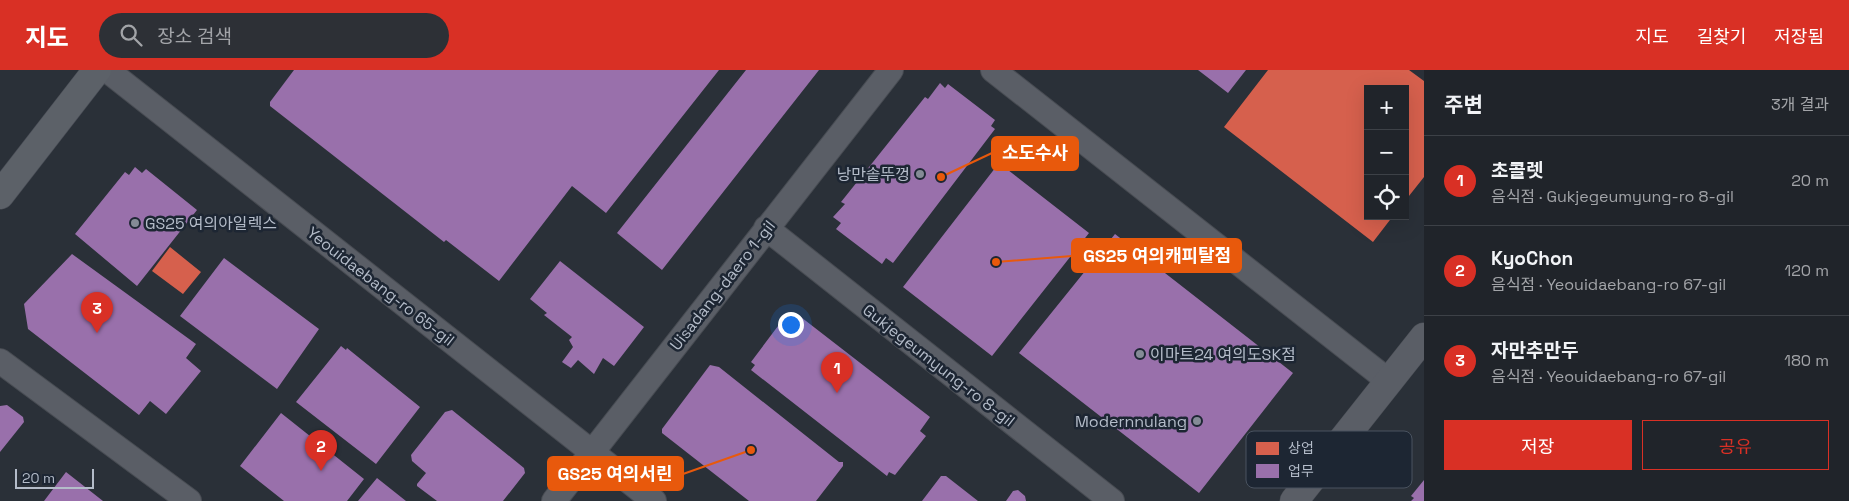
<!DOCTYPE html>
<html lang="ko">
<meta charset="utf-8">
<style>
body{margin:0;font-family:"Space Grotesk","Noto Sans KR",sans-serif;background:#2d3036;color:#f1f3f6}
.controls{position:absolute;right:15px;top:15px;display:grid;overflow:hidden;border-radius:0px;box-shadow:0 5px 20px #0002}
.controls button{width:45px;height:45px;display:grid;place-items:center;padding:0;border:0;border-bottom:1px solid #3d4147;background:#20242a;color:#f1f3f6;font:25px sans-serif}
.scale{position:absolute;left:15px;bottom:12px;width:79px;box-sizing:border-box;padding-left:5px;border:2px solid #b4bcc9;border-top:0;font-size:14px;line-height:18px;white-space:nowrap;color:#b4bcc9;-webkit-text-stroke:4px #1d2633;paint-order:stroke}
.you{position:absolute;left:790px;top:254px;width:18px;height:18px;margin:-12px;border:4px solid #fff;border-radius:50%;background:#1a73e8;box-shadow:0 0 0 8px #1a73e833}
.badge{display:grid;place-items:center;width:32px;height:32px;border-radius:50%;background:#d93025;color:#fff;font-size:16px;font-weight:700}
.pin{position:absolute;translate:-50% -41px;filter:drop-shadow(0 1px 2px #0008)}
.pin::after{content:'';position:absolute;top:26px;width:18px;height:15px;background:inherit;clip-path:polygon(0 0,100% 0,50% 100%)}
.list{margin:0;padding:0;list-style:none}
h2{display:flex;justify-content:space-between;align-items:center;height:65px;margin:0;padding:0 20px;font-size:21px}
h2 small{font-size:16px;font-weight:400;color:#a2a4a8}
.list li{display:grid;grid-template-columns:32px 1fr auto;gap:15px;align-items:center;box-sizing:border-box;height:90px;padding:0 20px;border-top:1px solid #3d4147}
.list b{display:block;font-size:19px;white-space:nowrap}
.list p{margin:0;font-size:16px;white-space:nowrap;color:#a2a4a8}
.list em{font-size:16px;font-style:normal;color:#a2a4a8}
.actions{display:flex;gap:10px;padding:15px 20px}
.actions a{flex:1;padding:11px 0;border:1px solid #d93025;border-radius:0px;text-align:center;font-size:18px;color:#d93025}
.actions .main{background:#d93025;color:#fff}
.icon{flex:none;width:28px;height:28px;fill:none;stroke:currentColor;stroke-width:2;stroke-linecap:round;stroke-linejoin:round}
.map{position:relative;flex:none;width:1424px;height:431px;overflow:hidden}
header{display:flex;align-items:center;gap:30px;box-sizing:border-box;height:70px;padding:0 25px;background:#d93025;color:#fff}
header strong{font-size:24px}
nav{display:flex;gap:28px;margin-inline-start:auto;font-size:18px}
.search{width:350px;height:45px;background:#2d3036;display:flex;align-items:center;gap:12px;box-sizing:border-box;padding:0 18px;border-radius:28px;color:#a2a4a8;font-size:19px}
main{display:flex}
aside{flex:1;background:#20242a}
.map>svg:first-child{display:block}
.shops{fill:#d6604d}
.offices{fill:#9970ab}
.lines{fill:none;stroke-linecap:round;stroke-linejoin:round}
.minor-casing{stroke:#484c53;stroke-width:26}
.tertiary-casing{stroke:#484c53;stroke-width:29}
.primary-casing{stroke:#484c55;stroke-width:29}
.minor{stroke:#5a5e66;stroke-width:24}
.tertiary{stroke:#5a5e66;stroke-width:28}
.primary{stroke:#5c6168;stroke-width:28}
.poi-dot{fill:#848b96;stroke:#1d2633;stroke-width:2}
.labels{text-anchor:middle;stroke-width:5;stroke-linejoin:round;paint-order:stroke}
.poi-label{font-size:16px;fill:#b4bcc9;stroke:#1d2633;text-anchor:end}
.street-label{font-size:16px;fill:#b4bcc9;stroke:#1d2633}
.key{fill:#1d2633;stroke:#4a5360;stroke-width:1}
.key-label{font-size:14px;fill:#b4bcc9}
.leader{fill:none;stroke:#e8590c;stroke-width:2}
.callout-dot{fill:#e8590c;stroke:#1d2633;stroke-width:2}
.callout{fill:#e8590c;stroke:#e8590c;stroke-width:2}
.callout-label{font-size:18px;text-anchor:middle;font-weight:bold;fill:#fff}
</style>
<header>
<strong>지도</strong>
<div class="search"><svg class="icon" aria-label="search" viewBox="0 0 24 24"><circle cx="10" cy="10" r="6"/><path d="M15 15l6 6"/></svg>장소 검색</div>
<nav><a>지도</a><a>길찾기</a><a>저장됨</a></nav>
</header>
<main>
<div class="map">
<svg width="1424" height="431" viewBox="0 0 1424 431">
<rect width="100%" height="100%" fill="#2a3038"/>
<path class="shops" d="M 1268,0 L 1409,0 L 1424,11 L 1424,107 L 1405,131 L 1405,19 L 1368,19 L 1368,146 L 1393,146 L 1373,172 L 1224,57 Z
M 170,177 L 201,202 L 183,224 L 152,201 Z"/>
<path class="offices" d="M 294,0 L 719,0 L 606,143 L 572,116 L 499,211 L 446,170 L 444,172 L 270,36 L 270,32 Z
M 746,0 L 819,0 L 662,200 L 617,163 Z
M 1198,0 L 1246,0 L 1228,23 Z
M 940,13 L 945,18 L 948,14 L 995,50 L 991,56 L 995,59 L 893,193 L 886,188 L 882,194 L 836,159 L 841,153 L 833,147 L 845,134 L 841,132 L 925,27 L 928,29 Z
M 999,93 L 1089,163 L 992,286 L 903,217 Z
M 135,97 L 142,103 L 146,99 L 197,140 L 137,216 L 75,164 L 125,102 L 129,105 Z
M 1115,164 L 1293,303 L 1199,423 L 1019,283 Z
M 72,184 L 196,274 L 186,288 L 201,301 L 166,344 L 150,331 L 139,345 L 28,259 L 24,234 Z
M 224,188 L 319,259 L 277,319 L 180,246 Z
M 560,191 L 644,257 L 614,296 L 603,288 L 594,304 L 578,290 L 571,298 L 562,292 L 573,277 L 569,270 L 572,267 L 544,245 L 547,243 L 530,229 Z
M 797,244 L 930,347 L 920,361 L 926,366 L 895,405 L 889,402 L 887,406 L 751,300 L 755,295 L 751,292 L 781,252 L 787,257 Z
M 341,276 L 346,280 L 347,278 L 420,337 L 376,394 L 296,332 Z
M 710,295 L 719,297 L 839,392 L 843,392 L 843,396 L 816,431 L 749,431 L 662,363 L 662,359 Z
M 7,335 L 23,347 L 24,352 L 0,382 L 0,336 Z
M 452,340 L 524,398 L 525,403 L 503,431 L 437,431 L 417,416 L 417,414 L 426,403 L 412,391 L 411,385 L 445,342 Z
M 281,343 L 364,409 L 347,431 L 284,431 L 240,396 Z
M 66,402 L 103,431 L 44,431 Z
M 941,406 L 946,406 L 978,431 L 922,431 Z
M 377,408 L 406,431 L 358,431 Z
M 1424,410 L 1424,431 L 1411,431 L 1414,428 L 1411,426 Z
M 1018,420 L 1025,426 L 1026,431 L 1006,431 L 1013,421 Z"/>
<g class="lines">
<defs>
<path id="minor" d="M 107,0 L 654,431
M 993,0 L 1390,312
M 766,158 L 1112,431
M 0,291 L 189,431
M 554,431 L 891,0"/>
<path id="tertiary" d="M 1294,431 L 1424,267"/>
<path id="primary" d="M 0,125 L 97,0"/>
</defs>
<use href="#minor" class="minor-casing"/>
<use href="#tertiary" class="tertiary-casing"/>
<use href="#primary" class="primary-casing"/>
<use href="#minor" class="minor"/>
<use href="#tertiary" class="tertiary"/>
<use href="#primary" class="primary"/>
</g>
<g class="poi-dot">
<circle cx="920" cy="104" r="5"/>
<circle cx="135" cy="153" r="5"/>
<circle cx="1140" cy="284" r="5"/>
<circle cx="1197" cy="351" r="5"/>
</g>
<g class="labels">
<g class="poi-label">
<text x="910" y="110">낭만솥뚜껑</text>
<text x="145" y="159" text-anchor="start">GS25 여의아일렉스</text>
<text x="1150" y="290" text-anchor="start">이마트24 여의도SK점</text>
<text x="1187" y="357">Modernnulang</text>
</g>
<g class="street-label">
<text transform="translate(722 215) rotate(-52)" y="6">Uisadang-daero 1-gil</text>
<text transform="translate(381 216) rotate(38)" y="6">Yeouidaebang-ro 65-gil</text>
<text transform="translate(939 295) rotate(38)" y="6">Gukjegeumyung-ro 8-gil</text>
</g>
</g>
<rect x="1246" y="361" width="166" height="57" rx="8" class="key"/>
<rect x="1256" y="372" width="23" height="13" fill="#d6604d"/>
<rect x="1256" y="394" width="23" height="14" fill="#9970ab"/>
<g class="key-label">
<text x="1288" y="383">상업</text>
<text x="1288" y="406">업무</text>
</g>
<path class="leader" d="M941 107L992 83M996 192L1072 186M751 380L683 404"/>
<g class="callout-dot">
<circle cx="941" cy="107" r="5"/>
<circle cx="996" cy="192" r="5"/>
<circle cx="751" cy="380" r="5"/>
</g>
<g class="callout">
<rect x="992" y="67" width="86" height="33" rx="5"/>
<rect x="1072" y="169" width="169" height="33" rx="5"/>
<rect x="548" y="387" width="135" height="33" rx="5"/>
</g>
<g class="callout-label">
<text x="1035" y="89">소도수사</text>
<text x="1157" y="192">GS25 여의캐피탈점</text>
<text x="615" y="410">GS25 여의서린</text>
</g>
</svg>
<div class="controls">
<button>+</button>
<button>−</button>
<button><svg class="icon" aria-label="locate" viewBox="0 0 24 24"><circle cx="12" cy="12" r="6"/><path d="M12 2v4M12 18v4M2 12h4M18 12h4"/></svg></button>
</div>
<div class="scale">20 m</div>
<div class="you"></div>
<div class="pin badge" style="left:837px;top:323px">1</div>
<div class="pin badge" style="left:321px;top:401px">2</div>
<div class="pin badge" style="left:97px;top:263px">3</div>
</div>
<aside>
<h2>주변<small>3개 결과</small></h2>
<ul class="list">
<li><span class="badge">1</span><div><b>초콜렛</b><p>음식점 · Gukjegeumyung-ro 8-gil</p></div><em>20 m</em></li>
<li><span class="badge">2</span><div><b>KyoChon</b><p>음식점 · Yeouidaebang-ro 67-gil</p></div><em>120 m</em></li>
<li><span class="badge">3</span><div><b>자만추만두</b><p>음식점 · Yeouidaebang-ro 67-gil</p></div><em>180 m</em></li>
</ul>
<div class="actions"><a class="main">저장</a><a>공유</a></div>
</aside>
</main>
